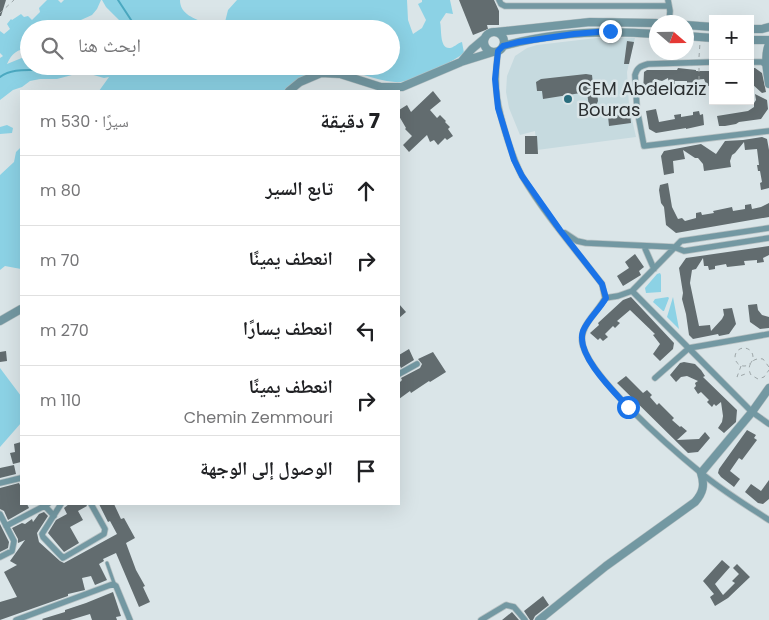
<!DOCTYPE html>
<html lang="ar">
<meta charset="utf-8">
<style>
body{margin:0;font-family:Poppins,"Noto Naskh Arabic",sans-serif;background:#f2f2f2;color:#202124;direction:rtl}
.controls{position:absolute;right:15px;top:15px;display:grid;overflow:hidden;border-radius:0px;box-shadow:0 5px 20px #0002}
.controls button{width:45px;height:45px;display:grid;place-items:center;padding:0;border:0;border-bottom:1px solid #e0e0e0;background:#fff;color:#202124;font:25px sans-serif}
.compass{position:absolute;left:649px;top:15px;width:45px;height:45px;border-radius:50%;background:#fff;box-shadow:0 5px 20px #0002;rotate:110deg}
.stop{position:absolute;width:15px;height:15px;margin:-11px;border:4px solid #1a73e8;border-radius:50%;background:#fff}
.stop.end{background:#1a73e8;border-color:#fff;box-shadow:0 1px 5px #0008}
.list{margin:0;padding:0;list-style:none}
h2{display:flex;justify-content:space-between;align-items:center;height:65px;margin:0;padding:0 20px;font-size:21px}
h2 small{font-size:16px;font-weight:400;color:#757577}
.list li{display:grid;grid-template-columns:32px 1fr auto;gap:15px;align-items:center;box-sizing:border-box;height:70px;padding:0 20px;border-top:1px solid #e0e0e0}
.list b{display:block;font-size:19px;white-space:nowrap}
.list p{margin:0;font-size:16px;white-space:nowrap;color:#757577}
.list em{font-size:16px;font-style:normal;color:#757577}
.icon{flex:none;width:28px;height:28px;fill:none;stroke:currentColor;stroke-width:2;stroke-linecap:round;stroke-linejoin:round}
.map{position:relative;flex:none;width:769px;height:620px;overflow:hidden;direction:ltr}
.search{position:absolute;background:#fff;box-shadow:0 5px 20px #0002;left:20px;top:20px;width:380px;height:55px;display:flex;align-items:center;gap:12px;box-sizing:border-box;padding:0 18px;border-radius:28px;color:#757577;font-size:19px}
.panel{position:absolute;background:#fff;box-shadow:0 5px 20px #0002;left:20px;top:90px;width:380px;height:415px;border-radius:0px;direction:rtl}
.map>svg:first-child{display:block}
.built{fill:#c6dadf}
.green{fill:#8cd2e5}
.lines{fill:none;stroke-linecap:round;stroke-linejoin:round}
.stream{stroke:#4ba9c1;stroke-width:2}
.building{fill:#626c6f}
.service-casing{stroke:#b7c1c3;stroke-width:4.5}
.minor-casing{stroke:#b7c1c3;stroke-width:7}
.tertiary-casing{stroke:#b7c1c3;stroke-width:9}
.path{stroke:#9da6a8;stroke-width:1;stroke-dasharray:4 4;stroke-linecap:butt}
.service{stroke:#7398a2;stroke-width:3}
.minor{stroke:#7398a2;stroke-width:5.5}
.tertiary{stroke:#7398a2;stroke-width:8}
.route{stroke:#1a73e8;stroke-width:6}
.poi-dot{fill:#296d7d;stroke:#dae5e8;stroke-width:2}
.labels{text-anchor:middle;stroke-width:5;stroke-linejoin:round;paint-order:stroke}
.poi-label{font-size:18px;fill:#2b2f31;stroke:#dae5e8;text-anchor:start}
</style>
<div class="map">
<svg width="769" height="620" viewBox="0 0 769 620">
<rect width="100%" height="100%" fill="#dae5e8"/>
<path class="built" d="M 605,37 L 635,38 L 627,72 L 629,106 L 636,137 L 537,150 L 535,131 L 520,135 L 509,108 L 506,92 L 507,76 L 515,56 L 527,48 L 537,45 Z"/>
<path class="green" d="M 47,0 L 58,0 L 61,3 L 64,0 L 101,0 L 97,9 L 92,15 L 61,29 L 29,29 L 29,49 C 17,49 12,53 7,64 L 29,55 L 29,66 L 391,66 L 391,29 L 221,29 L 224,26 L 228,10 L 237,0 L 407,0 L 408,20 L 413,34 L 422,28 L 426,20 L 418,4 L 422,2 L 422,0 L 450,0 L 453,14 L 446,13 L 440,22 C 442,29 439,49 450,48 C 453,48 458,43 462,42 L 464,53 C 451,63 411,84 395,82 C 366,80 337,59 309,73 C 300,77 292,85 284,91 L 99,91 L 109,77 L 104,78 L 83,72 L 57,79 L 40,79 L 30,81 L 22,87 L 13,90 L 0,100 L 0,58 L 3,56 L 0,53 L 0,31 L 4,34 L 10,29 L 7,24 L 11,19 L 12,20 L 21,14 L 24,17 L 28,16 L 32,20 L 40,12 L 39,8 Z
M 102,0 L 180,0 C 180,15 195,18 206,24 L 202,29 L 159,29 L 153,23 L 151,29 L 117,29 L 121,25 L 121,22 L 106,7 Z
M 7,125 L 13,128 L 12,133 L 0,134 L 0,127 Z
M 21,147 L 21,269 L 5,266 L 0,270 L 0,175 L 14,162 L 16,152 Z
M 660,273 L 661,275 L 661,292 L 646,293 L 645,288 L 657,274 Z
M 668,297 L 669,298 L 664,311 L 663,311 L 653,302 L 655,299 Z
M 673,297 L 679,329 L 667,317 Z
M 0,368 L 21,396 L 21,423 L 0,447 Z"/>
<g class="lines">
<path class="stream" d="M 118,0 L 137,29
M 0,77 C 12,67 32,71 47,70 C 54,69 61,67 67,66"/>
</g>
<path class="building" d="M 0,0 L 6,0 L 1,16 L 0,16 Z
M 459,0 L 494,0 L 499,11 L 499,25 L 487,25 L 488,29 L 473,35 Z
M 627,41 L 634,42 L 629,64 L 624,64 Z
M 678,68 L 696,70 L 696,71 L 713,71 L 713,86 L 707,86 L 704,79 L 694,80 L 694,83 L 687,84 L 687,81 L 675,81 L 675,84 L 669,84 L 668,78 L 662,81 L 654,79 L 654,93 L 643,93 L 644,72 L 647,70 L 677,70 Z
M 750,68 L 755,68 L 762,73 L 766,92 L 762,93 L 752,84 L 750,81 Z
M 586,74 L 592,75 L 593,84 L 596,84 L 598,101 L 596,106 L 589,107 L 587,92 L 543,99 L 542,91 L 537,91 L 536,82 L 541,79 Z
M 433,91 L 441,101 L 430,110 L 437,118 L 440,115 L 446,121 L 445,122 L 450,127 L 448,129 L 453,136 L 447,140 L 445,138 L 438,145 L 434,140 L 430,142 L 427,135 L 409,152 L 403,145 L 412,136 L 405,129 L 406,128 L 399,116 L 399,110 L 407,105 L 411,112 Z
M 755,94 L 767,100 L 768,109 L 761,119 L 739,122 L 736,124 L 725,126 L 719,126 L 717,116 L 748,111 L 754,107 L 754,103 L 756,100 Z
M 656,109 L 659,122 L 675,119 L 674,115 L 681,114 L 681,117 L 693,115 L 693,112 L 699,111 L 700,115 L 703,114 L 704,125 L 686,129 L 686,128 L 656,133 L 649,129 L 646,111 Z
M 630,113 L 631,123 L 609,126 L 608,116 Z
M 525,136 L 537,136 L 538,154 L 525,154 Z
M 762,137 L 767,139 L 769,150 L 769,188 L 761,190 L 760,183 L 762,182 L 760,171 L 758,171 L 757,165 L 759,165 L 757,149 L 745,150 L 744,142 L 735,153 L 732,155 L 730,161 L 731,167 L 704,171 L 703,164 L 698,158 L 695,158 L 683,150 L 685,159 L 673,161 L 674,173 L 664,175 L 661,156 L 664,151 L 701,144 L 716,154 L 725,141 L 743,140 Z
M 668,183 L 672,207 L 678,219 L 682,218 L 685,221 L 696,218 L 696,213 L 701,212 L 702,215 L 714,213 L 713,211 L 732,207 L 733,211 L 745,209 L 745,205 L 751,204 L 752,209 L 761,207 L 769,203 L 769,217 L 676,233 L 666,225 L 664,207 L 661,203 L 659,190 L 660,185 Z
M 769,246 L 769,255 L 763,258 L 764,262 L 757,263 L 757,260 L 744,261 L 745,265 L 727,267 L 726,264 L 715,266 L 715,269 L 709,270 L 708,266 L 704,266 L 703,258 L 696,269 L 692,270 L 690,283 L 699,326 L 710,325 L 711,331 L 722,319 L 724,315 L 723,309 L 732,308 L 736,324 L 729,334 L 719,336 L 718,334 L 693,339 L 689,335 L 686,314 L 682,299 L 683,293 L 679,268 L 686,258 Z
M 635,254 L 644,267 L 639,271 L 641,275 L 623,286 L 617,276 L 629,268 L 625,262 Z
M 631,297 L 674,343 L 673,349 L 660,361 L 653,354 L 660,344 L 653,335 L 655,334 L 630,310 L 617,321 L 620,323 L 615,328 L 613,326 L 605,334 L 608,337 L 603,341 L 600,338 L 598,340 L 590,333 L 599,325 L 598,323 L 623,300 Z
M 399,304 L 406,312 L 399,318 Z
M 757,304 L 758,310 L 762,315 L 769,317 L 769,328 L 760,329 L 750,322 L 748,305 Z
M 409,349 L 414,360 L 401,368 L 399,364 L 399,355 Z
M 6,351 L 7,361 L 0,362 L 0,352 Z
M 433,352 L 446,372 L 430,382 L 429,381 L 411,393 L 410,391 L 399,399 L 399,383 L 402,380 L 401,378 L 420,368 L 422,364 L 418,359 Z
M 684,362 L 695,364 L 701,370 L 705,376 L 703,377 L 737,410 L 736,422 L 724,433 L 718,428 L 722,422 L 723,416 L 721,402 L 716,406 L 714,404 L 712,407 L 707,402 L 709,400 L 701,392 L 698,394 L 694,388 L 696,386 L 695,383 L 698,381 L 687,376 L 681,377 L 676,382 L 670,375 L 680,363 Z
M 626,376 L 643,393 L 647,390 L 652,395 L 650,397 L 657,405 L 659,403 L 674,418 L 672,420 L 680,427 L 681,426 L 687,431 L 677,440 L 699,439 L 705,432 L 710,438 L 698,452 L 688,453 L 617,383 Z
M 747,430 L 756,435 L 754,438 L 757,440 L 742,460 L 739,458 L 730,471 L 740,479 L 734,487 L 721,477 L 718,473 L 719,469 Z
M 21,442 L 21,462 L 13,464 L 10,453 L 15,452 L 14,444 Z
M 14,465 L 16,474 L 0,478 L 0,468 Z
M 769,480 L 769,499 L 763,504 L 758,503 L 745,492 L 751,484 L 761,491 Z
M 19,483 L 21,487 L 21,504 L 27,504 L 29,508 L 8,520 L 4,511 L 0,509 L 0,488 Z
M 69,504 L 86,504 L 87,506 L 78,511 L 83,520 L 70,527 L 79,543 L 64,552 L 48,533 L 56,520 L 67,514 L 64,508 Z
M 99,504 L 114,504 L 121,519 L 124,518 L 135,538 L 126,543 L 136,570 L 145,586 L 143,587 L 150,602 L 139,607 L 116,553 L 103,559 L 104,561 L 99,564 L 107,580 L 95,585 L 91,576 L 82,578 L 85,590 L 68,594 L 68,596 L 0,620 L 0,602 L 17,597 L 4,572 L 17,565 L 10,561 L 25,540 L 18,543 L 18,539 L 12,528 L 22,523 L 25,524 L 32,519 L 33,522 L 39,514 L 44,512 L 48,516 L 37,533 L 39,542 L 60,561 L 64,563 L 117,534 L 110,521 L 108,522 Z
M 0,524 L 9,542 L 8,548 L 0,552 Z
M 722,560 L 730,567 L 715,584 L 723,595 L 735,583 L 732,581 L 739,574 L 733,568 L 737,564 L 750,577 L 728,598 L 715,606 L 710,597 L 714,594 L 703,581 Z
M 113,592 L 121,616 L 116,617 L 117,620 L 92,620 L 90,614 L 70,620 L 43,620 L 42,619 L 65,612 L 65,610 L 86,603 Z
M 543,596 L 549,605 L 535,616 L 533,620 L 530,620 L 524,611 Z
M 512,612 L 519,620 L 502,620 Z"/>
<g class="lines">
<defs>
<path id="service" d="M 107,563 L 114,583"/>
<path id="minor" d="M 499,0 L 501,4 L 505,6 L 669,6
M 668,0 L 670,11 L 669,22
M 498,51 C 493,88 497,106 508,141 C 512,153 516,165 522,176 C 545,215 575,249 602,284 L 605,298 C 598,312 581,324 582,341 C 585,374 673,450 700,472 C 721,490 746,505 769,520
M 713,62 L 648,64 C 640,66 637,68 635,75 L 637,109 L 644,146 L 769,131
M 750,62 L 762,62 L 766,65
M 565,233 L 577,241 L 586,243 L 674,247 L 684,251 L 769,238
M 644,246 L 654,269
M 632,291 L 752,412 L 769,424
M 605,298 L 618,296 L 632,291 L 681,241 L 769,228
M 399,374 L 417,364
M 655,378 L 689,348 L 769,334
M 0,483 L 21,478
M 61,504 L 42,534 L 43,537 L 63,558 L 104,534 L 105,529 L 91,504
M 44,505 L 54,516
M 0,514 L 14,541 L 12,551 L 0,557
M 6,526 L 48,504
M 16,620 L 113,584 L 116,586 L 130,620
M 481,620 L 506,605 L 514,607 L 525,620"/>
<path id="tertiary" d="M 686,25 L 713,27
M 750,29 L 762,29 L 769,27
M 496,32 L 590,22 L 656,23
M484 42a10 10 0 1 1 20 0a10 10 0 1 1-20 0Z
M 686,36 L 713,38
M 750,40 L 769,40
M 769,44 C 764,57 767,70 769,84
M 503,46 C 553,32 605,30 656,34
M 461,62 L 472,49 L 485,38
M 289,91 L 300,82 L 321,73 L 340,74 L 381,87 L 402,87 L 461,62 L 493,52
M 0,321 L 21,309
M 539,620 L 606,566 L 695,502 C 703,493 705,485 701,473 L 752,412 L 769,388"/>
</defs>
<use href="#service" class="service-casing"/>
<use href="#minor" class="minor-casing"/>
<use href="#tertiary" class="tertiary-casing"/>
<path class="path" d="M 0,13 L 14,0
M 699,57 L 700,43
M 699,88 L 699,68
M735 357a9 9 0 1 1 18 0a9 9 0 1 1-18 0Z
M 741,366 L 737,377 L 748,373
M 769,367 L 763,359 C 752,357 746,366 751,375 L 758,379 L 764,377 L 769,370"/>
<use href="#service" class="service"/>
<use href="#minor" class="minor"/>
<use href="#tertiary" class="tertiary"/>
</g>
<g class="lines">
<path class="route" d="M 610,31 L 574,34 L 519,42 L 503,46 L 498,51 L 495,79 L 498,108 L 514,160 L 522,176 L 560,230 L 602,284 L 606,298 C 599,310 588,319 583,331 C 575,354 613,391 628,407"/>
</g>
<circle class="poi-dot" cx="568" cy="99" r="5"/>
<g class="labels">
<g class="poi-label">
<text x="578" y="95">CEM Abdelaziz<tspan x="578" dy="21">Bouras</tspan></text>
</g>
</g>
</svg>
<div class="controls">
<button>+</button>
<button>−</button>
</div>
<svg class="compass" viewBox="-18 -18 36 36"><path d="M0-13l5 13h-10z" fill="#e53935"/><path d="M0 13l5-13h-10z" fill="#757577"/></svg>
<div class="stop" style="left:628px;top:407px"></div>
<div class="stop end" style="left:610px;top:31px"></div>
<div class="search"><svg class="icon" aria-label="search" viewBox="0 0 24 24"><circle cx="10" cy="10" r="6"/><path d="M15 15l6 6"/></svg>ابحث هنا</div>
<section class="panel">
<h2>7 دقيقة<small>سيرًا · 530 m</small></h2>
<ul class="list">
<li><svg class="icon" aria-label="ahead" viewBox="0 0 24 24"><path d="M12 20V5M6 11l6-6 6 6"/></svg><div><b>تابع السير</b></div><em>80 m</em></li>
<li><svg class="icon" aria-label="right" viewBox="0 0 24 24"><path d="M7 20v-9h11M14 6l5 5-5 5"/></svg><div><b>انعطف يمينًا</b></div><em>70 m</em></li>
<li><svg class="icon" aria-label="left" viewBox="0 0 24 24"><path d="M17 20v-9H6M10 6l-5 5 5 5"/></svg><div><b>انعطف يسارًا</b></div><em>270 m</em></li>
<li><svg class="icon" aria-label="right" viewBox="0 0 24 24"><path d="M7 20v-9h11M14 6l5 5-5 5"/></svg><div><b>انعطف يمينًا</b><p>Chemin Zemmouri</p></div><em>110 m</em></li>
<li><svg class="icon" aria-label="arrive" viewBox="0 0 24 24"><path d="M6 21V4h12l-3 4 3 4H6"/></svg><div><b>الوصول إلى الوجهة</b></div></li>
</ul>
</section>
</div>
